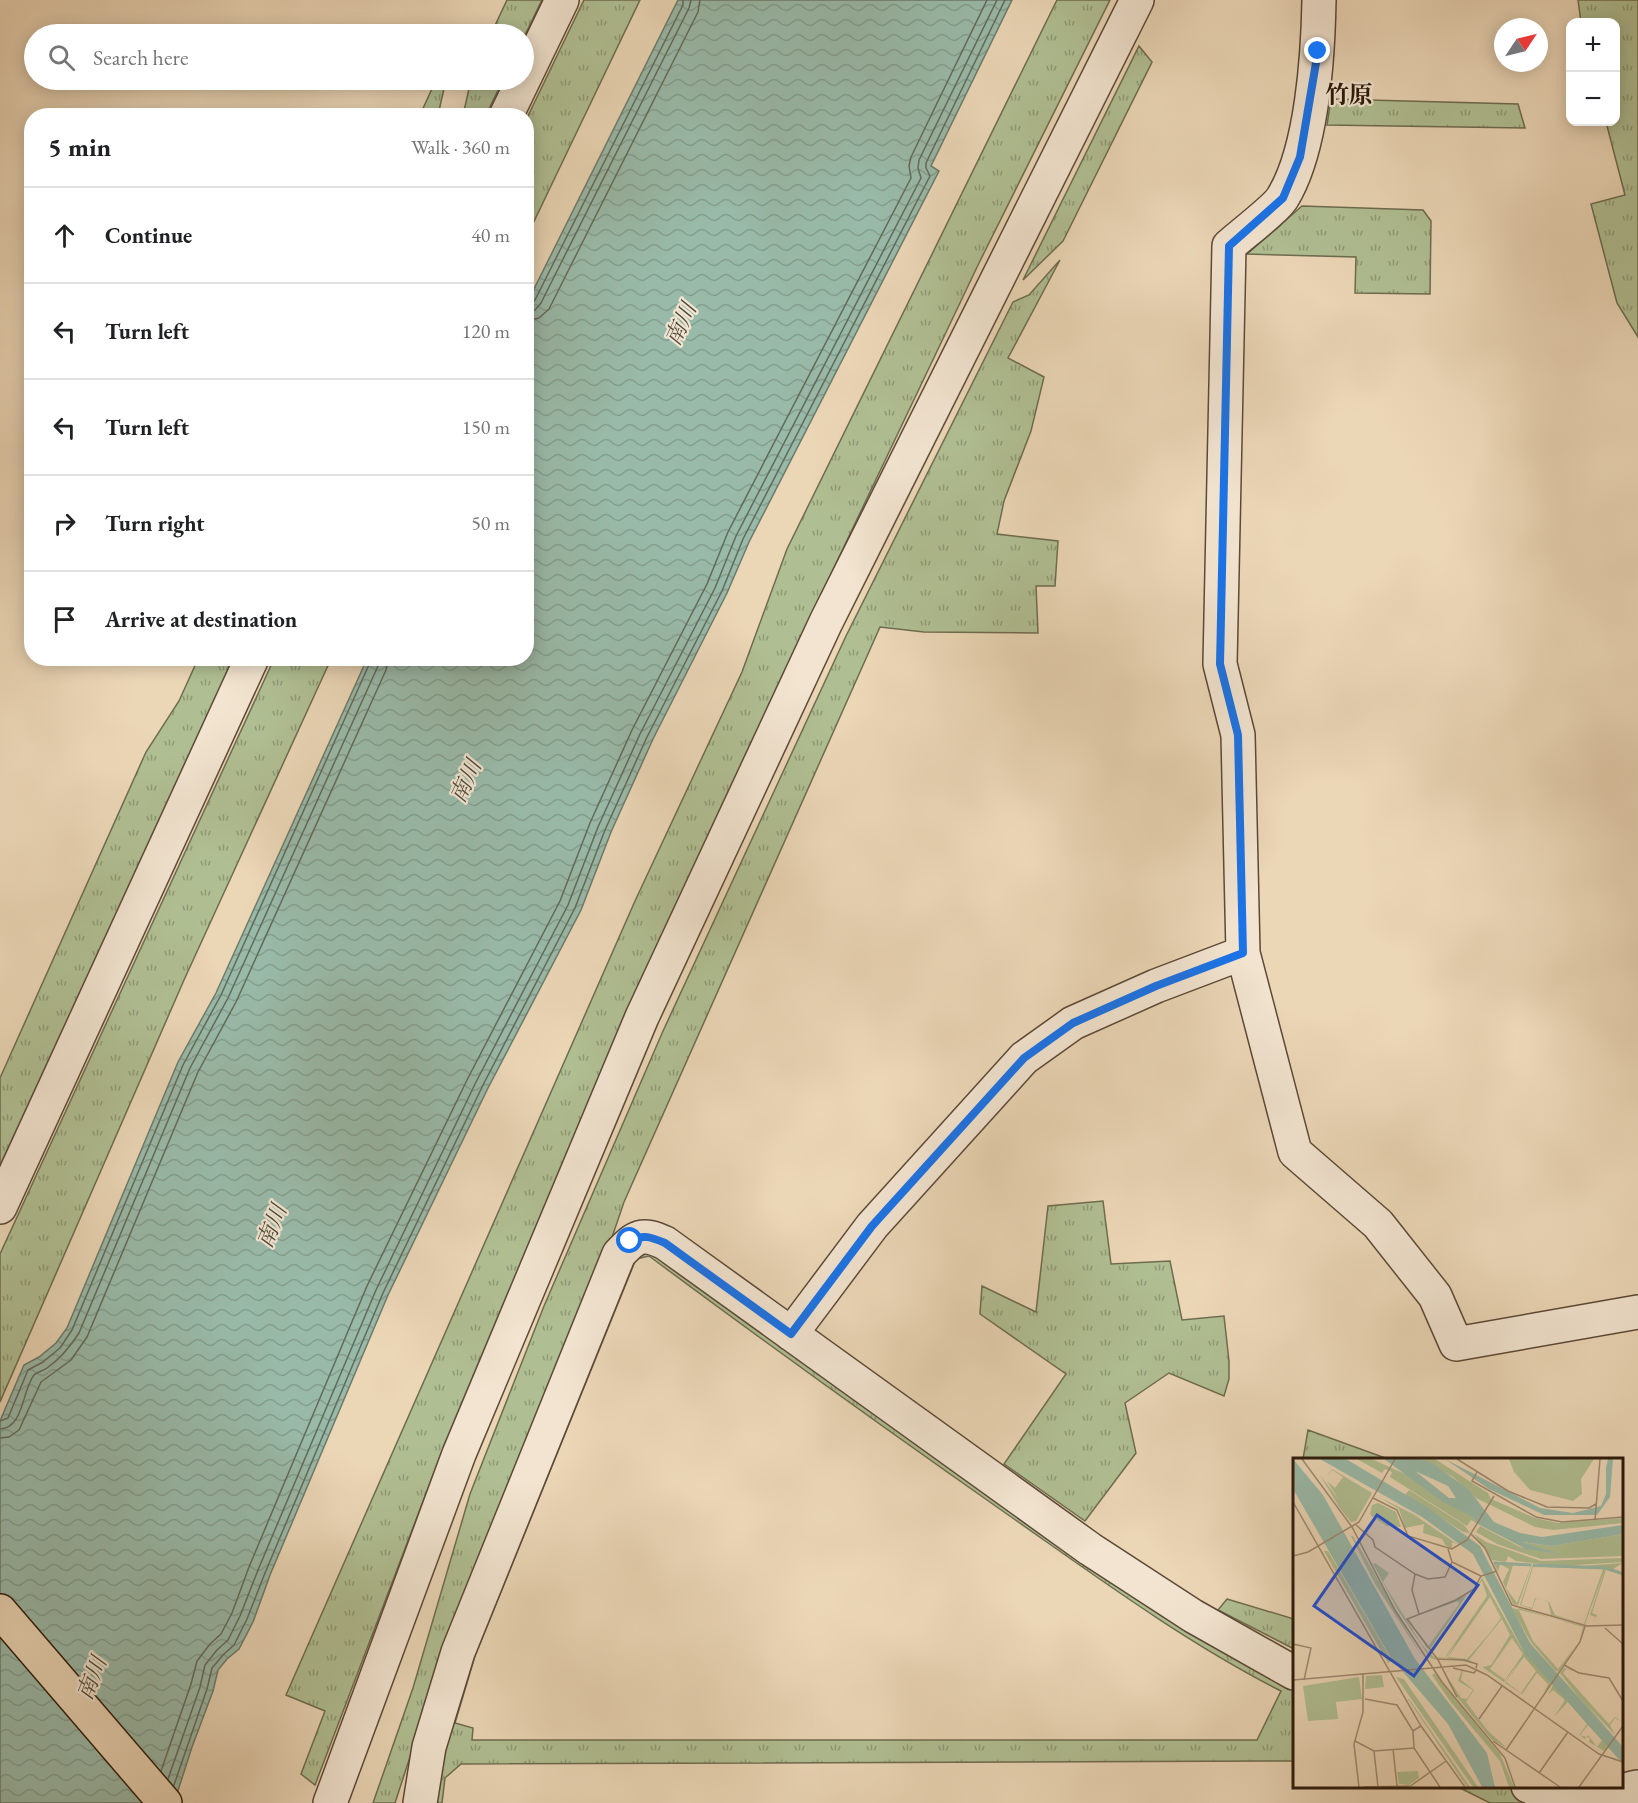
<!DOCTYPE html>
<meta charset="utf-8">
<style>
body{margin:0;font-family:"EB Garamond","Noto Serif JP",serif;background:#f2f2f2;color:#202124}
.controls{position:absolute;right:18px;top:18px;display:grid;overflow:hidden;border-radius:12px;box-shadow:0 3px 15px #0003}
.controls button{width:54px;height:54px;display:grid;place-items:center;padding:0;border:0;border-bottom:2px solid #e0e0e0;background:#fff;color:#202124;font:30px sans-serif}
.compass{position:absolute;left:1494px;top:18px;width:54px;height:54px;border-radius:50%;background:#fff;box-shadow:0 3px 15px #0003;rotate:55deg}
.stop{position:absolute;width:18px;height:18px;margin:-14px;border:4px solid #1a73e8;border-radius:50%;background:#fff}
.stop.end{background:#1a73e8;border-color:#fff;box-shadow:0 2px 6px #0008}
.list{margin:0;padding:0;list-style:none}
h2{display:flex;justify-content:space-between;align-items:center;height:78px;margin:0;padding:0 24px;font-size:26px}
h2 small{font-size:20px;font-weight:400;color:#757577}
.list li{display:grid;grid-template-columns:39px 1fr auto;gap:18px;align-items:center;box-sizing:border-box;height:96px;padding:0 24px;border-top:2px solid #e0e0e0}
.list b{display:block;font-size:22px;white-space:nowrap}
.list em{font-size:20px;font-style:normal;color:#757577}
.icon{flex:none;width:33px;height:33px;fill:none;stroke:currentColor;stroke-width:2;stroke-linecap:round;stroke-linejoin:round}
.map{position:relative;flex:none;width:1638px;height:1803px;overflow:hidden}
.search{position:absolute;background:#fff;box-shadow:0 3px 15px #0003;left:24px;top:24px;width:510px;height:66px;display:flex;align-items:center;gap:15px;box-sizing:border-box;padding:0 21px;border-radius:33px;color:#757577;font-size:22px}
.panel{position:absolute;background:#fff;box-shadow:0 3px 15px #0003;left:24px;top:108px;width:510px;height:558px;border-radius:24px}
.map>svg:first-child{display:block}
.grass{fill:url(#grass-tufts);stroke:#6e6c4f;stroke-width:1.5;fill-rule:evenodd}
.water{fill:url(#water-waves);stroke:#6d7a6a;stroke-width:1.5}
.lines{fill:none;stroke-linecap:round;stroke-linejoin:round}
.shore{stroke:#626a5a;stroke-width:1.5}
.minor-casing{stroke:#5c4936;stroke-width:36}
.tertiary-casing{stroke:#5c4936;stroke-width:36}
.primary-casing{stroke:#2c1a0b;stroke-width:36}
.minor{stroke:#f2e4d0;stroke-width:33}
.tertiary{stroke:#f2e4d0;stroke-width:33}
.primary{stroke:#ebd6b6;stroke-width:33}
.route{stroke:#1a73e8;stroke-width:8}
.labels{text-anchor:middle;stroke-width:4.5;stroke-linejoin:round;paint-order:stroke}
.water-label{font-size:22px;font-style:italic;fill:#4d4a3a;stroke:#f2e4d0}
.quarter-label{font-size:24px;font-weight:bold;fill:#2c1a0b;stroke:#f2e4d0}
.inset-river{fill:none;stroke:#99baa9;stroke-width:3}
.inset-road{fill:none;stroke:#9f8b72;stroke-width:1.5}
.view{fill:#1d4ed8;fill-opacity:0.15;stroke:#1d4ed8;stroke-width:3}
.inset-edge{fill:none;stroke:#2c1a0b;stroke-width:3}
</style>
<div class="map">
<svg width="1638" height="1803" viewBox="0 0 1638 1803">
<defs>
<pattern id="grass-tufts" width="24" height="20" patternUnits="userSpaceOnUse" patternTransform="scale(1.5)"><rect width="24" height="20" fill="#b0bf93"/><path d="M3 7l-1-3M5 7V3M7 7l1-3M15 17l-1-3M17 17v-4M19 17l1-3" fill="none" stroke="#8f9a76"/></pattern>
<pattern id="water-waves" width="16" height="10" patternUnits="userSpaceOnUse" patternTransform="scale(1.5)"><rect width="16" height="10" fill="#99baa9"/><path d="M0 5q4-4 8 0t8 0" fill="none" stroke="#849f90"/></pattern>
</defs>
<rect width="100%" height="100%" fill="#ebd6b6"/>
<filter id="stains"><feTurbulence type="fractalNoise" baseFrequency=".00333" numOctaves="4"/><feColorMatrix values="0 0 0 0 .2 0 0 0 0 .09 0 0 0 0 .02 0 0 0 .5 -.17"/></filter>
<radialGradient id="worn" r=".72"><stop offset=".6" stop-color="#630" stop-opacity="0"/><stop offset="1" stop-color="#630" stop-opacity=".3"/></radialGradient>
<path class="grass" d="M 507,0 L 542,0 L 524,37 L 524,34 L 491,34 Z
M 584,0 L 640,0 L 527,236 L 527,118 Z
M 1057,0 L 1110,0 L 979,263 L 811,616 L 512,1286 L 443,1449 L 315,1785 L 301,1774 L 325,1711 L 286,1695 L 635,901 L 742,672 L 787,549 Z
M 1578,0 L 1638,0 L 1638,337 L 1617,303 L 1591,204 L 1625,195 L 1606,122 L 1616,122 L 1616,22 L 1581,22 Z
M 1139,46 L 1152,62 L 1063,241 L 1023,280 Z
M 436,80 L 446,80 L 438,115 L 420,115 Z
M 471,80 L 503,80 L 486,115 L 463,115 Z
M 1331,99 L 1518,104 L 1525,128 L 1327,125 Z
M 1302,206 L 1423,210 L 1431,221 L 1430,294 L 1355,293 L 1356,257 L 1247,254 Z
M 1060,260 L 1008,358 L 1044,377 L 1031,431 L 1004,501 L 997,534 L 1058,541 L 1055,586 L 1036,586 L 1038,633 L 924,632 L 880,627 L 624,1202 L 608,1249 L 447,1643 L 395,1803 L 373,1803 L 413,1688 L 470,1494 L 544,1306 L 663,1031 L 846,636 L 1013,302 L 1029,295 Z
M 198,659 L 235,659 L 0,1168 L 0,1078 L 146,752 L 179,701 Z
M 274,659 L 331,659 L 184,980 L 0,1402 L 0,1254 Z
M 1103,1201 L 1111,1264 L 1170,1261 L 1182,1320 L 1224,1316 L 1229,1361 L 1229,1379 L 1224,1396 L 1169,1373 L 1125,1403 L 1136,1453 L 1085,1521 L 1004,1464 L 1066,1374 L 980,1314 L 982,1286 L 1036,1312 L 1048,1206 Z
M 642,1247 L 1294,1684 L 1294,1761 L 461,1764 L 445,1778 L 442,1803 L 432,1803 L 468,1657 L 630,1254 ZM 649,1256 C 770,1346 891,1433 1014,1519 C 1101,1580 1187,1643 1281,1691 L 1257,1740 L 472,1740 L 473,1728 L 455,1723 L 475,1656 L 636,1259 Z
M 1308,1430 L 1388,1459 L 1303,1459 Z
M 1227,1599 L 1294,1619 L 1294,1649 L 1218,1610 Z
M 1458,1787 L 1510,1787 L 1549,1803 L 1490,1803 Z"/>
<path class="water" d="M 678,0 L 1012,0 L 931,166 L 939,171 L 749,542 L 727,593 L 653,739 L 611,832 L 581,910 L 488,1088 L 388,1295 L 270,1575 L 253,1622 L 239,1649 L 227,1659 L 218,1670 L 213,1691 L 192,1747 L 174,1803 L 0,1803 L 0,1421 L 24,1365 L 39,1357 L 56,1343 L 67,1328 L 178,1062 L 216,993 L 367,659 L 526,658 L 527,303 Z"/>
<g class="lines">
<path class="shore" d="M 526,304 L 531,304 L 535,300 L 683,5 L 683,0
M 526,312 L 535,310 L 541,303 L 689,8 L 691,0
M 526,321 L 539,318 L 549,309 L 698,12 L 700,0
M 0,1421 L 8,1418 L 28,1370 L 43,1362 L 60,1348 L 72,1330 L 183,1065 L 221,995 L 372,658
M 0,1429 C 24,1428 22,1390 34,1375 C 37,1372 43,1371 47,1368 C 60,1359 70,1347 79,1333 L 190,1068 L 228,998 L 378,666 L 380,658
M 0,1438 L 9,1437 L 19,1430 L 41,1382 L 71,1360 L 87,1337 L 198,1072 L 236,1002 L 386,670 L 389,658
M 161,1771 L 191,1684 L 197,1661 L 210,1644 L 221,1634 L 232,1613 L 249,1567 L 367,1286 L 468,1078 L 560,901 L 590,823 L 632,730 L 707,584 L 728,532 L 911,178 L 909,166 L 911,157 L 987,0
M 168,1779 L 200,1687 L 205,1665 L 217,1650 L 228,1640 L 240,1616 L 258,1570 L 376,1290 L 476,1082 L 568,905 L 598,827 L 640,734 L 715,588 L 736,536 L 921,178 L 918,168 L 919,160 L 997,0
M 174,1785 L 207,1689 L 212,1668 L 223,1655 L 234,1645 L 247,1619 L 265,1573 L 383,1293 L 483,1085 L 575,908 L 605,830 L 647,737 L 722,591 L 743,539 L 930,176 L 926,168 L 926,163 L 1005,0"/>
<defs>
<path id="minor" d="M 1319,0 C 1318,56 1312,149 1283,197 C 1277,208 1241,235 1229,246 L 1220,664 L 1238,735 L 1243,953 L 1295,1152 L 1378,1224 L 1435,1296 L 1456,1344 L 1638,1312
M 506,116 L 562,0
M 0,1207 L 252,658
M 791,1334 L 872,1226 L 1024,1058 L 1073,1023 L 1156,986 L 1243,953
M 1528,1786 C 1571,1803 1594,1796 1638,1787
M 420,1803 L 429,1747 L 458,1652 L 619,1254 C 636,1236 642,1232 665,1243 L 1090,1549 L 1193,1616 L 1294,1673"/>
<path id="tertiary" d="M 330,1803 L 459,1454 L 642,1017 L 826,622 L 1137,0"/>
<path id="primary" d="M 0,1611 L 165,1803"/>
</defs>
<use href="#minor" class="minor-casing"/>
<use href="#tertiary" class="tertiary-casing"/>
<use href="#primary" class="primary-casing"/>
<use href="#minor" class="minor"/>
<use href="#tertiary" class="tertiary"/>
<use href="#primary" class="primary"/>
</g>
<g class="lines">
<path class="route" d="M 630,1241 C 644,1234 651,1237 665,1243 L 791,1334 L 872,1226 L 1024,1058 L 1073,1023 L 1156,986 L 1243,953 L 1238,735 L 1220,664 L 1229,246 L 1283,198 L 1300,157 L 1318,51"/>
</g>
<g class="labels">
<g class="water-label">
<text transform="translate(680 324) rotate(-65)" y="8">南川</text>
<text transform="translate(465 781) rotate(-65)" y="8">南川</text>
<text transform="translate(271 1226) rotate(-68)" y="8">南川</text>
<text transform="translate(91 1678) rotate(-68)" y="8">南川</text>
</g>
<g class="quarter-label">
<text x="1349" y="103">竹原</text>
</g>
</g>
<g transform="translate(1293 1458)">
<rect width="330" height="330" fill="#ebd6b6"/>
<path d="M 64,1 L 79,1 L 114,17 L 180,59 L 185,66 L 178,62 L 174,68 L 97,19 L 99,14 L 92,11 L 89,15 ZM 128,1 L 142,1 L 195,35 L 198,41 L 242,60 L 265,65 L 330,60 L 330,65 L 260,72 L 242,69 L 183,40 L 160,19 ZM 39,11 L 79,35 L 63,63 L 58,64 L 46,49 L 27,17 L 46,42 L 34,23 L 42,30 L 50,19 L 39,12 L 33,19 ZM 116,32 L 171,67 L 177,75 L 170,74 L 112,37 ZM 86,39 L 120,56 L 164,86 L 159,84 L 159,90 L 153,88 L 149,81 L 130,75 L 131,66 L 112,70 L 106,51 ZM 85,45 L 103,54 L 108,69 L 94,68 L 77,57 L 79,47 ZM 187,68 L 227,89 L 265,96 L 228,84 L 259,88 L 330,76 L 330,98 L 248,101 L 204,86 L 183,74 ZM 181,76 L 193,84 L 248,103 L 330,100 L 330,104 L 267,108 L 223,103 L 215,98 L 213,104 L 199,102 ZM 58,78 L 60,78 L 128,197 L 82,126 ZM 31,93 L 35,93 L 99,203 L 95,205 ZM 200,104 L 239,106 L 225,147 L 220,146 L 210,124 L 216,111 L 207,106 L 205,114 ZM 230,106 L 238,108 L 224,145 L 213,130 L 220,107 ZM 82,105 L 96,115 L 90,124 L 129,187 L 144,202 L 137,200 L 104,151 L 80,106 ZM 330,105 L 320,111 L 330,117 L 313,112 L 299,155 L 304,157 L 300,167 L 303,159 L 297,157 L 313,109 L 292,166 L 258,157 L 255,144 L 243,140 L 239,151 L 227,147 L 240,106 L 276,109 ZM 240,109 L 310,111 L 291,166 L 262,157 L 256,144 L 242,140 L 239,150 L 228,147 ZM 203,119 L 219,150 L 291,168 L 286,184 L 265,214 L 262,212 L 265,216 L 238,184 L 212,139 ZM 225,150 L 290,169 L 286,184 L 265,211 L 240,183 ZM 189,120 L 229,191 L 259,225 L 249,240 L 255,226 L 244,215 L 229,236 L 212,225 L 228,202 L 211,224 L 185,206 L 154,200 L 164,183 L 153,199 L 144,200 L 115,161 L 172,138 L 182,132 ZM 189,123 L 194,138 L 152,199 L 144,199 L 137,191 L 173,138 ZM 197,139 L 208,160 L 196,176 L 174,201 L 155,199 ZM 165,143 L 166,146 L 134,190 L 116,161 ZM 209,161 L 217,177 L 198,207 L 190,209 L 176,202 ZM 219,180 L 230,196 L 212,222 L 197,211 ZM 231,199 L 243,213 L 228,235 L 213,224 ZM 271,210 L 317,222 L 273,211 L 270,215 L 316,266 L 322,259 L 330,264 L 322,260 L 317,267 L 322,277 L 294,247 L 321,279 L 266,217 L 285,238 L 267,215 ZM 159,211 L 170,212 L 168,222 L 181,232 L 173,244 L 195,273 L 214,290 L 198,281 L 161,235 L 151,215 ZM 159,211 L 169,212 L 165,223 L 180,232 L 174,241 L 168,240 L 152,215 ZM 142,215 L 207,296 L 221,329 L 216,329 L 207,303 L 157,243 L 139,217 ZM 103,219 L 111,221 L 185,329 L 180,329 ZM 260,227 L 275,240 L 315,287 L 311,293 L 296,284 L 297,280 L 286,277 L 294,266 L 275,244 L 261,259 L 272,242 L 260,232 L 255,237 ZM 295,267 L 309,282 L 304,289 L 295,277 L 292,281 L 287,277 ZM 115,241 L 116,241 L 177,329 L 174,329 Z" fill="#b0bf93" fill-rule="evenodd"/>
<path d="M 216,1 L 301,1 L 288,21 L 289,36 L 280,43 L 237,32 L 221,14 Z" fill="#b0bf93"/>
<path d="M 89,217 L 91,229 L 72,231 L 73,218 ZM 66,219 L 69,241 L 43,244 L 45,261 L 15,263 L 10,228 ZM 125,313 L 126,320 L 116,327 L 106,326 L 104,314 Z" fill="#b0bf93"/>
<path d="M 0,1 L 30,37 L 122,201 L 194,295 L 202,329 L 189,329 L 155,266 L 98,200 L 0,31 ZM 27,1 L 53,1 L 135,50 L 187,88 L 237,185 L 330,289 L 330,306 L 232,196 L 180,96 L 129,59 ZM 91,1 L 128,1 L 142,7 L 176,32 L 201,64 L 227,75 L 249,79 L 330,67 L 330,76 L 259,88 L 229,84 L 266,96 L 233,91 L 185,66 L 180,59 L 150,44 ZM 122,13 L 155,28 L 163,40 L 156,40 ZM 152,1 L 247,50 L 280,55 L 308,48 L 313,36 L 313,10 L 315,1 L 320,1 L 317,39 L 304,57 L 251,57 L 196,31 Z" fill="#99baa9" fill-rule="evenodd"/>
<path class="inset-river" d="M 201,105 L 238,107M 240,107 L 312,110M 313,110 L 330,116"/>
<path class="inset-road" d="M 9,1 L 59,69 L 102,152 L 149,224 L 212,300 L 222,329M 164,1 L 215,33 L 254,49 L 296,50 L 303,46M 184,14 L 179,23 L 243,59 L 269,64 L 330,59M 80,40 L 104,52 L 115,78 L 159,91 L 174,82 L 201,38M 0,44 L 128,268 L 172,329M 302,62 L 307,1M 63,67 L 80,82 L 82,89 L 122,116 L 135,121 L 152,119 L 159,104M 178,76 L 192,90 L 219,147 L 294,168 L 330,167M 155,91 L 159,104 L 188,118M 0,98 L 15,94 L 66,64 L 102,1M 122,116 L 119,132 L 126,156M 312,170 L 330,186M 0,186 L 18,190 L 11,222M 144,201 L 171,202 L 184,206 L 183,210M 271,207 L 286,215 L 316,220 L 330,243M 160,210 L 181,215 L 184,211M 0,222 L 173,207 L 194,217 L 306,296 L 330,304M 164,239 L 145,202 L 114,161 L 163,142 L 181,131 L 188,118 L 204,113M 72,241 L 104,247 L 120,273 L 128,268M 186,261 L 209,228M 120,273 L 121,290 L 147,329M 62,283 L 81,293 L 121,290M 200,283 L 267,329M 100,291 L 104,328M 213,292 L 287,184 L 292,168M 81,293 L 85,329M 246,315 L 275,274M 66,329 L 61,286 L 70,254 L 70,215M 71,329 L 116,328M 116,329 L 153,303M 286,329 L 330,268"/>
<path class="view" d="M 84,57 L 185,127 L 121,218 L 21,148 Z"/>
<rect width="330" height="330" class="inset-edge"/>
</g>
<rect width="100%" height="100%" filter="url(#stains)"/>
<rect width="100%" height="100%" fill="url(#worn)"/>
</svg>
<div class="controls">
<button>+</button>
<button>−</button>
</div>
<svg class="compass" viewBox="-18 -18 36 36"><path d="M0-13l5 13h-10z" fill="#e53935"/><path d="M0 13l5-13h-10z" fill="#757577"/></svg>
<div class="stop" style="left:630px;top:1241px"></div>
<div class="stop end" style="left:1318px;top:51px"></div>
<div class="search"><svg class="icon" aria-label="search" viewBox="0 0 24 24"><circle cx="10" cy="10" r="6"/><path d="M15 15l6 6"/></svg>Search here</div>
<section class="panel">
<h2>5 min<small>Walk · 360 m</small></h2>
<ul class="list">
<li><svg class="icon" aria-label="ahead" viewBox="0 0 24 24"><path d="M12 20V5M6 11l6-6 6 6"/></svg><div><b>Continue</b></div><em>40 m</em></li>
<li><svg class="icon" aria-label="left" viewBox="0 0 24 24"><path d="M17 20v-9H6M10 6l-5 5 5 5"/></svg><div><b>Turn left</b></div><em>120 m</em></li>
<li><svg class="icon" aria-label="left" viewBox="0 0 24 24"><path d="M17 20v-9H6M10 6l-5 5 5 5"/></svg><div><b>Turn left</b></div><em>150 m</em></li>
<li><svg class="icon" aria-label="right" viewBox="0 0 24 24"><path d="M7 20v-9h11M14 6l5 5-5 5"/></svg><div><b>Turn right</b></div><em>50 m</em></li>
<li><svg class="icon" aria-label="arrive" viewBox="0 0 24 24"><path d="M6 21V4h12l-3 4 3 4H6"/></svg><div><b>Arrive at destination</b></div></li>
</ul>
</section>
</div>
